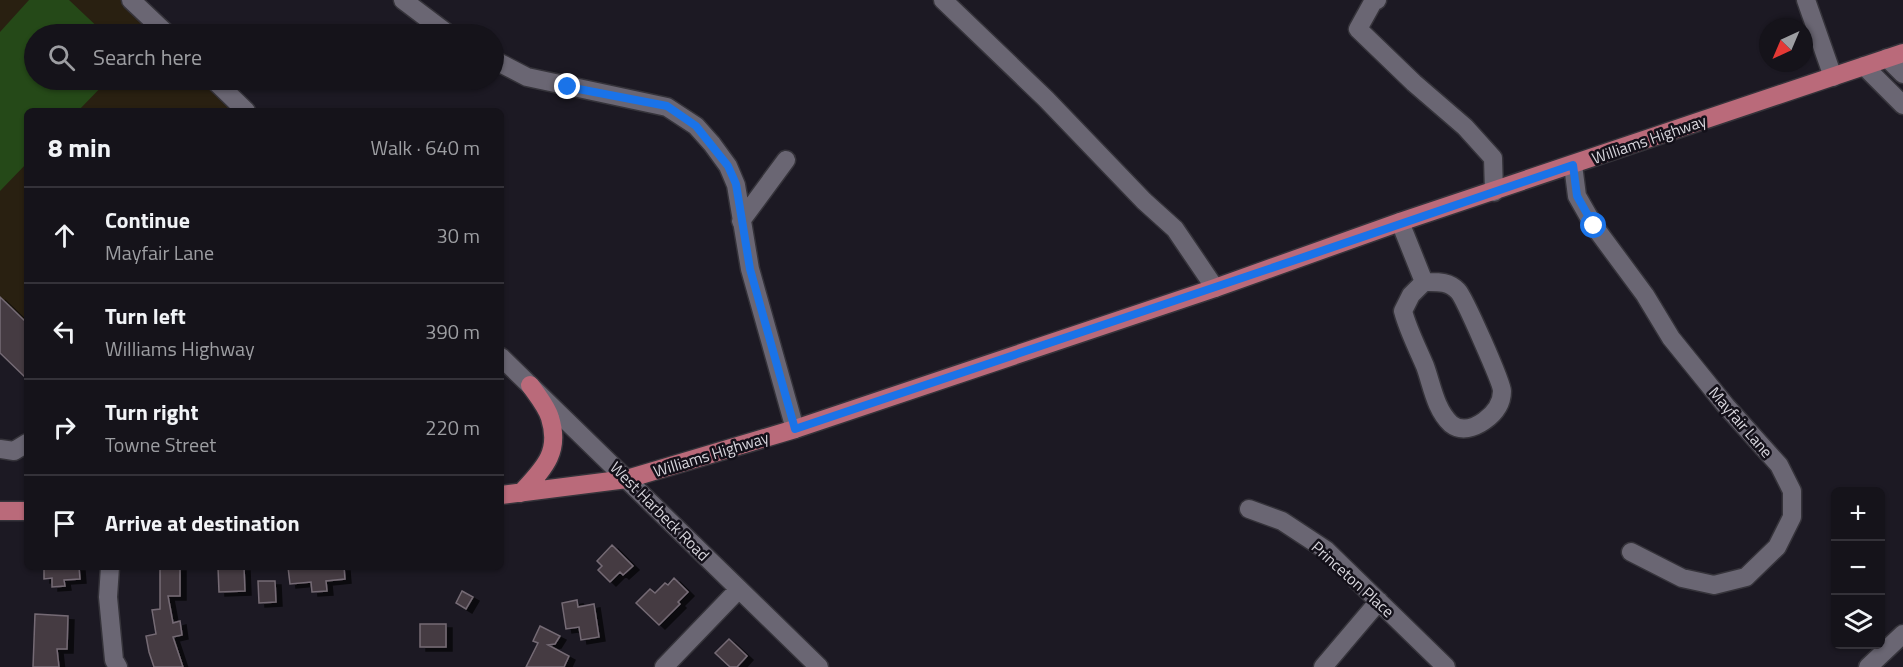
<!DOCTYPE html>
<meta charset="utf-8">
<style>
body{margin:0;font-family:"Titillium Web",sans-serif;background:#1e1c23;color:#f1f3f6}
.controls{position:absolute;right:18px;bottom:18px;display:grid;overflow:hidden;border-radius:9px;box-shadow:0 2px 4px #0004}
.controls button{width:54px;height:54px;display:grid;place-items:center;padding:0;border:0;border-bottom:2px solid #343239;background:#15131a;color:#f1f3f6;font:30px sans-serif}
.compass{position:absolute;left:1759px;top:18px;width:54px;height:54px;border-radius:50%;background:#15131a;box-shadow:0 2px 4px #0004;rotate:224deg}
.stop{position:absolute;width:18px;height:18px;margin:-14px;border:4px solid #1a73e8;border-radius:50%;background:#fff}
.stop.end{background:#1a73e8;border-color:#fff;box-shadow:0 2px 6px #0008}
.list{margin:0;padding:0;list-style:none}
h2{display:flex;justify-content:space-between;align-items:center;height:78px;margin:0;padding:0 24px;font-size:26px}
h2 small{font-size:20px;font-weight:400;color:#9d9ea2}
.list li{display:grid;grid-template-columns:39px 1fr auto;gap:18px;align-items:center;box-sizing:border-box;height:96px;padding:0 24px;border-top:2px solid #343239}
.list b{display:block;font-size:22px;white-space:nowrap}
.list p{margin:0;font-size:20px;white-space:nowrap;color:#9d9ea2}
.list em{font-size:20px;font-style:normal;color:#9d9ea2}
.icon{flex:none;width:33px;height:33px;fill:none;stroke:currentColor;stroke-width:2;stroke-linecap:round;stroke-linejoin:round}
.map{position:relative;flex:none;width:1903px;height:667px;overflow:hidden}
.search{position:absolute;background:#15131a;box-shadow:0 2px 4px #0004;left:24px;top:24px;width:480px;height:66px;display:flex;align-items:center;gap:15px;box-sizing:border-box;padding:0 21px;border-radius:33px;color:#9d9ea2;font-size:22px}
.panel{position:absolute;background:#15131a;box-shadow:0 2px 4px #0004;left:24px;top:108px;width:480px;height:462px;border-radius:9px}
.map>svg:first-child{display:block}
.education{fill:#292011}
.green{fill:#254918}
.building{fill:#443a43;stroke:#756b74;stroke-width:1.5;filter:url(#shadow)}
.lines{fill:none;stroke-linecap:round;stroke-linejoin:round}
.minor-casing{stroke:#35333a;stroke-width:21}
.major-casing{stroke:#35333a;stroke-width:21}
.minor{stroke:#6a6673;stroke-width:18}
.major{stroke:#ba6a7a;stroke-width:18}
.route{stroke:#1a73e8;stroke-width:8}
.labels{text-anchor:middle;stroke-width:5;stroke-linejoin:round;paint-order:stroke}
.street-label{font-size:16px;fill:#d7d5dc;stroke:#131019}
</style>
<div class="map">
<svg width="1903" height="667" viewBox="0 0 1903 667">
<defs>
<filter id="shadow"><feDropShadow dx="6" dy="4" stdDeviation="0" flood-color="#0009"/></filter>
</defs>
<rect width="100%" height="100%" fill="#1c1923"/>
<path class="education" d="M 0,0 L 131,0 L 167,34 L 34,34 L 34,80 L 214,80 L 246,111 L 27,111 L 27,330 L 0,304 Z"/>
<path class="green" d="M 29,0 L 69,0 L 105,34 L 34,34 L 34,80 L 108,80 L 78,111 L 27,111 L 27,163 L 0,191 L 0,32 Z"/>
<path class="building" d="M 0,297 L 27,323 L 27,379 L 0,353 Z
M 612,545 L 633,566 L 623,575 L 620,572 L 610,582 L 598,570 L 602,566 L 597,561 Z
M 44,567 L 79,567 L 80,579 L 64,580 L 65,586 L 52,587 L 52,578 L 44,579 Z
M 160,567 L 180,567 L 180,596 L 168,596 L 173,623 L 180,621 L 182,635 L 173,637 L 183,667 L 154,667 L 149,652 L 146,636 L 156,634 L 152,610 L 160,609 Z
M 218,567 L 244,567 L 245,591 L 219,592 Z
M 288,567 L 344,567 L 345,579 L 326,581 L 327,591 L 312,592 L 311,582 L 290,584 Z
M 674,578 L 688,592 L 678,602 L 680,604 L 659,625 L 636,603 L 650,589 L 655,593 L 665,583 L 668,585 Z
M 258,581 L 275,581 L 276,602 L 259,603 Z
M 462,591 L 473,597 L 466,609 L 456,603 Z
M 577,600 L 578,607 L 594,604 L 599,637 L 581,640 L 579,627 L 566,629 L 562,603 Z
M 35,614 L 68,616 L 67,649 L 57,649 L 59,667 L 33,667 Z
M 420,624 L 446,624 L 446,647 L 420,647 Z
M 540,626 L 560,636 L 555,644 L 548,645 L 569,656 L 564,667 L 526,667 L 538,643 L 533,641 Z
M 729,639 L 747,656 L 737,667 L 730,667 L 715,653 Z"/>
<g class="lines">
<defs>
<path id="minor" d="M 131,0 L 167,34
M 403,0 L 448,34
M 943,0 L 1046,99 L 1144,201 L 1175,229 L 1215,288
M 1377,0 L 1373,2 L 1358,29 L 1414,83 L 1465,127 L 1493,158 L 1494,192
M 1806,0 L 1833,77
M 1887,58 L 1903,74
M 494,60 L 527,77 L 667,107 L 696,126 L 712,144 L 728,166 L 736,185 L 750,269 L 795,429
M 1864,66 L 1903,105
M 214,80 L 246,111
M 1573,165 L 1577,196 L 1594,226 L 1645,295 L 1671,338 L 1726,406 L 1779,465 L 1792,491 L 1792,517 L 1777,547 L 1746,577 L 1714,585 L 1682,578 L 1631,552
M 741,221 L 786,160
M 1400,222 L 1424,282 L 1411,295 L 1403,311 C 1408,330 1417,347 1425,366 C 1432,385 1435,409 1451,424 C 1461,432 1474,428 1484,421 C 1494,414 1502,404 1502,391 C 1502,383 1464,297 1458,291 C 1449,281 1437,282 1424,282
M 501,357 L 819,667
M 0,449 L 14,451 L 27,443
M 1249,509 L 1282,521 L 1326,550 L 1446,667
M 110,567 L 108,597 L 114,660 L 118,667
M 664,667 L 739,589
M 1323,667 L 1379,601
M 1868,667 L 1903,634"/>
<path id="major" d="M 521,493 C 543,469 561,453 550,418 C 547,407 537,395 530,385
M 501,495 L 627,479 L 795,429 L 1215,288 L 1400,222 L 1903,53
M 0,511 L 27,511"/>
</defs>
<use href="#minor" class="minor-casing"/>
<use href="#major" class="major-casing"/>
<use href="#minor" class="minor"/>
<use href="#major" class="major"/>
</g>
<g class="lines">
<path class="route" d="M 568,87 L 667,106 L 696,126 L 728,166 L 736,184 L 750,269 L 795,429 C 1055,342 1314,254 1573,165 L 1577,196 L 1594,226"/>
</g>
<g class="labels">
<g class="street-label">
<text transform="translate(1649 139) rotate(-19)" y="6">Williams Highway</text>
<text transform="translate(1741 422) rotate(49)" y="6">Mayfair Lane</text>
<text transform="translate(711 454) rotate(-17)" y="6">Williams Highway</text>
<text transform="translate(660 511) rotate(45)" y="6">West Harbeck Road</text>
<text transform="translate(1353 579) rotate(42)" y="6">Princeton Place</text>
</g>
</g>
</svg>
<div class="controls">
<button>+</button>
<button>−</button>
<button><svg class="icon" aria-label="layers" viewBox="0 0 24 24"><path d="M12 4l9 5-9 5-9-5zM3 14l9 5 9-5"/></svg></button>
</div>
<svg class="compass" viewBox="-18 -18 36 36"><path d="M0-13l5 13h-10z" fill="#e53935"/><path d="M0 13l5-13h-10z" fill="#9d9ea2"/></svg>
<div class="stop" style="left:1594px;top:226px"></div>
<div class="stop end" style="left:568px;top:87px"></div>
<div class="search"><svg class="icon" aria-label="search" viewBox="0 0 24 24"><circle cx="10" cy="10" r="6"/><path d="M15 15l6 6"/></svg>Search here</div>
<section class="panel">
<h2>8 min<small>Walk · 640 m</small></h2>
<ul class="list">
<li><svg class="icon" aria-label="ahead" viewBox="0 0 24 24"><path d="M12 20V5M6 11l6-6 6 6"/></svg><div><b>Continue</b><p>Mayfair Lane</p></div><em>30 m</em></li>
<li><svg class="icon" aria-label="left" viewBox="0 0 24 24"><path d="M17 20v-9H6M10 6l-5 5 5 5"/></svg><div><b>Turn left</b><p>Williams Highway</p></div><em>390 m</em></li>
<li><svg class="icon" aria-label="right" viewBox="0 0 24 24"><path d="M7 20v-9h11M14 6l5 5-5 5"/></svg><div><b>Turn right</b><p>Towne Street</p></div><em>220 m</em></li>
<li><svg class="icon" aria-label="arrive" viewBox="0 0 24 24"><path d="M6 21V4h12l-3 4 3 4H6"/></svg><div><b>Arrive at destination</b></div></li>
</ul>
</section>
</div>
